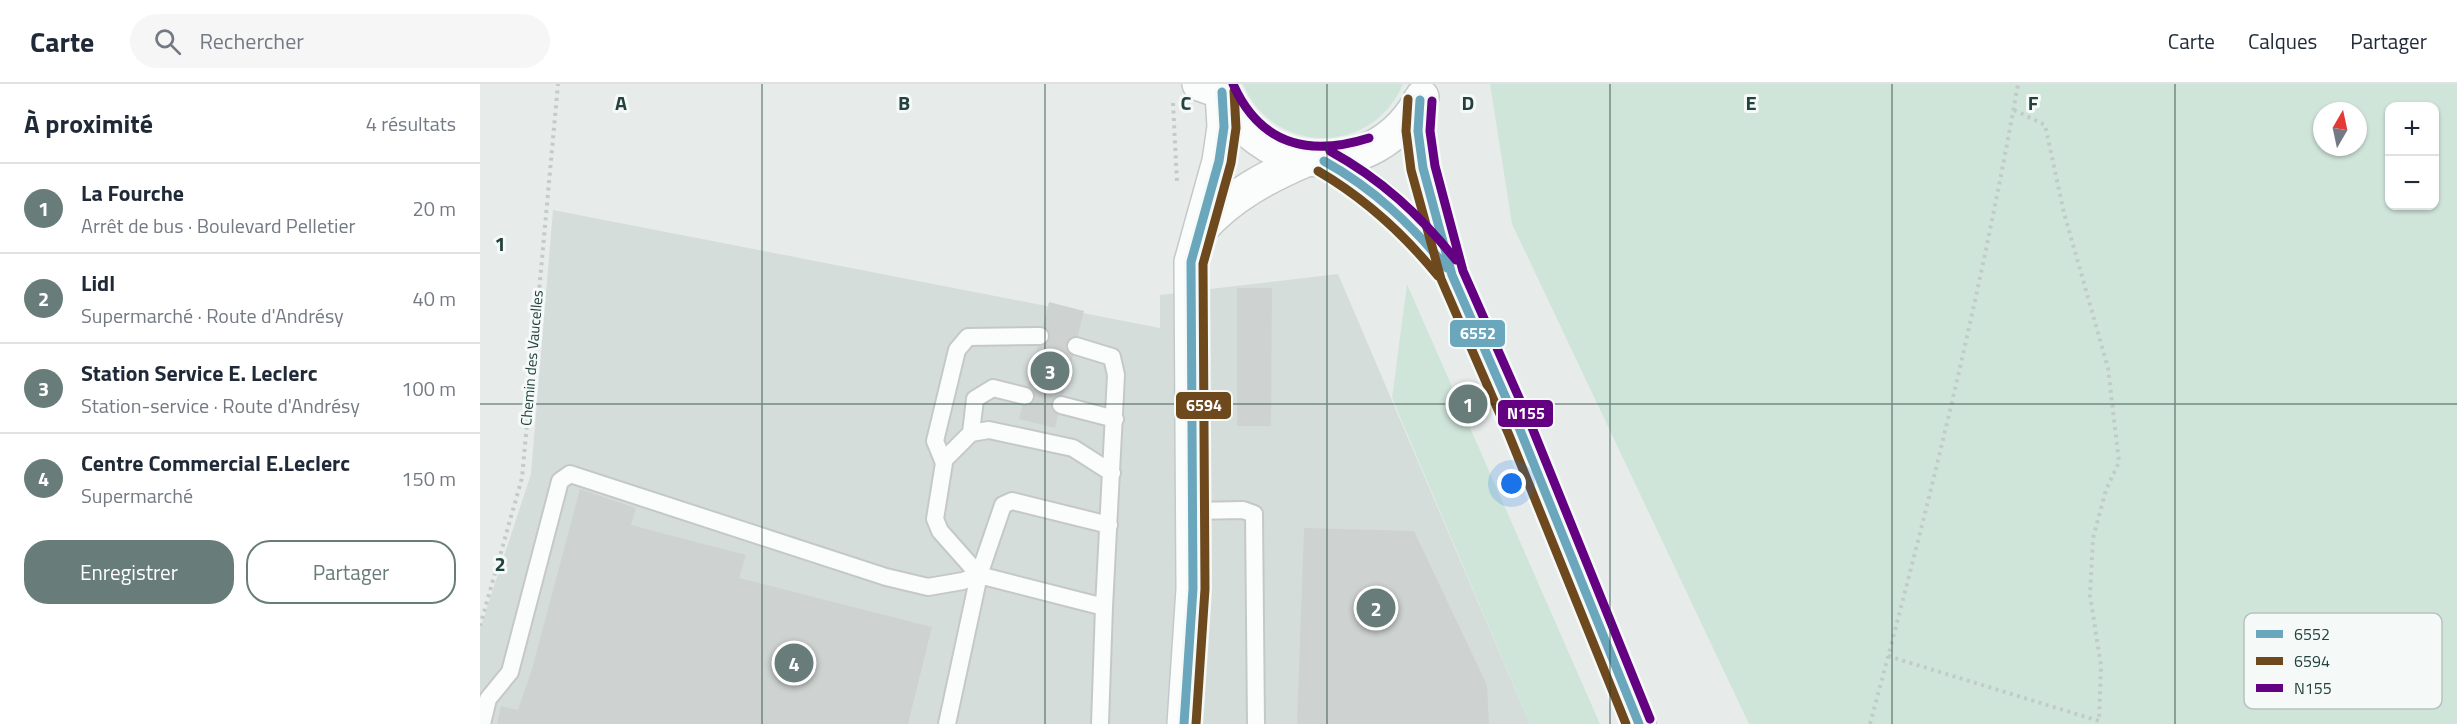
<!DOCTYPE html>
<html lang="fr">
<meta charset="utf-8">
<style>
body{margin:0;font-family:"Titillium Web",sans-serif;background:#f6f6f7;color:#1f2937}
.controls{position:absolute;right:18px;top:18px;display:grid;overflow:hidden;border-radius:12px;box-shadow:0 2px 4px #0004}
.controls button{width:54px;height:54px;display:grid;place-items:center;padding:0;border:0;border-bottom:2px solid #e0e1e3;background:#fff;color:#1f2937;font:30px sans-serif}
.compass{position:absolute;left:1833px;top:18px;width:54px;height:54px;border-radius:50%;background:#fff;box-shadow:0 2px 4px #0004;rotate:9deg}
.you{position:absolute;left:1032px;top:400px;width:21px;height:21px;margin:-15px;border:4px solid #fff;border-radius:50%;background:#1a73e8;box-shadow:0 0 0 9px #1a73e833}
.badge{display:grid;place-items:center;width:39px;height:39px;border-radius:50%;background:#687d7a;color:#fff;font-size:20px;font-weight:700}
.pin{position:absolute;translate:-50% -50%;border:3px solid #fff;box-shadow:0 2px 6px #0006}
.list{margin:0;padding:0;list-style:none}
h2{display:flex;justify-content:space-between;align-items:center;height:78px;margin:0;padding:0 24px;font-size:26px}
h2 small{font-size:20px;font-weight:400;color:#747a83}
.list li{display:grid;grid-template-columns:39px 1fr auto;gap:18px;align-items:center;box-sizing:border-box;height:90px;padding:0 24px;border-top:2px solid #e0e1e3}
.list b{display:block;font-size:22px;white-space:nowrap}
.list p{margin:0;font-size:20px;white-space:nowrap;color:#747a83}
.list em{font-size:20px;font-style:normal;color:#747a83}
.actions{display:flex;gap:12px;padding:18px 24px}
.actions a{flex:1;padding:14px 0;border:2px solid #687d7a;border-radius:24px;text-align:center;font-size:21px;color:#687d7a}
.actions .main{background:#687d7a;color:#fff}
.icon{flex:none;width:33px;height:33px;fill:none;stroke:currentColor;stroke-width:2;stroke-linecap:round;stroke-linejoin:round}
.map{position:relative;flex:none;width:1977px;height:640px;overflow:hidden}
header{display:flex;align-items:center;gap:36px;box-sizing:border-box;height:84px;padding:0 30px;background:#fff;border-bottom:2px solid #e0e1e3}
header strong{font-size:28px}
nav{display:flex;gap:33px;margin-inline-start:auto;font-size:21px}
.search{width:420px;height:54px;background:#f6f6f7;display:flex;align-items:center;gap:15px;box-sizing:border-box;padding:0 21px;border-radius:33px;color:#747a83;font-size:22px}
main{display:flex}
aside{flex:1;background:#fff}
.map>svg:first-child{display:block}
.built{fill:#d5dddb}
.green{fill:#d0e5da;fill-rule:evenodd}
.building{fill:#ced3d2}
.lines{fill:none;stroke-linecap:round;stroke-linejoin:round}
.service-casing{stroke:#c4c9c7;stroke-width:20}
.tertiary-casing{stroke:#c4c9c7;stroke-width:36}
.secondary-casing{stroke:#c2cac8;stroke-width:36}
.path{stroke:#c2cbca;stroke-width:4;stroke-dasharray:3 4.5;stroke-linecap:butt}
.service{stroke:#fbfcfc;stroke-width:16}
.tertiary{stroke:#fbfcfc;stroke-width:33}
.secondary{stroke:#fbfcfc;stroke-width:33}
.bus-1-casing{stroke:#f5faf9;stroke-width:14}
.bus-2-casing{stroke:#f5faf9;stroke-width:14}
.bus-3-casing{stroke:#f5faf9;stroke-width:14}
.bus-1{stroke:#6aa6bc;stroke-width:9}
.bus-2{stroke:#6e491e;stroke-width:9}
.bus-3{stroke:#640082;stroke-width:9}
.grid{fill:none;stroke:#23413d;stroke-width:1.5;stroke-opacity:0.55}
.labels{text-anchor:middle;stroke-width:6;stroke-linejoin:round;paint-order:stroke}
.street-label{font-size:15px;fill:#23413d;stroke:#f5faf9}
.key{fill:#f5faf9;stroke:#b6c2c1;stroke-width:1.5}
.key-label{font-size:16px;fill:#23413d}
.grid-label{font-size:20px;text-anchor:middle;font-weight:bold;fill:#23413d;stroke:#f5faf9;stroke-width:6;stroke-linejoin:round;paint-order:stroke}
.line-badge{stroke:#f5faf9;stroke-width:2}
.badge-label{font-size:16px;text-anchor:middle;font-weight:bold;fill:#fff}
</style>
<header>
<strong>Carte</strong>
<div class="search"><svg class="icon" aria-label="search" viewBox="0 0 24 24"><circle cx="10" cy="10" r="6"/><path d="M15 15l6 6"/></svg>Rechercher</div>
<nav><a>Carte</a><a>Calques</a><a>Partager</a></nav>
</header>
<main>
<aside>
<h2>À proximité<small>4 résultats</small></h2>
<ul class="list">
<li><span class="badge">1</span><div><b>La Fourche</b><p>Arrêt de bus · Boulevard Pelletier</p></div><em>20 m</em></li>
<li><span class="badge">2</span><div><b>Lidl</b><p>Supermarché · Route d'Andrésy</p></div><em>40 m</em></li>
<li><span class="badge">3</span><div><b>Station Service E. Leclerc</b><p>Station-service · Route d'Andrésy</p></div><em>100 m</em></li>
<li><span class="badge">4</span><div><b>Centre Commercial E.Leclerc</b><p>Supermarché</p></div><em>150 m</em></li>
</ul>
<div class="actions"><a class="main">Enregistrer</a><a>Partager</a></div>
</aside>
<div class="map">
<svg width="1977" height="640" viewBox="0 0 1977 640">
<rect width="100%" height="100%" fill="#e7ecea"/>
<path class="built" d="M 73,126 L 680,244 L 680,211 L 858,190 L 1050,640 L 0,640 L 0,545 L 51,390 Z"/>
<path class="green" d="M 763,0 L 923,0 C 893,72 793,72 763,0 Z
M 1010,0 L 1977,0 L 1977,640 L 1269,640 L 1032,140 ZM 1954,22 L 1954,122 L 1910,122 L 1910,22 ZM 1842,27 L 1878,27 L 1878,63 L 1842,63 Z
M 927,200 L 1120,640 L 1050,640 L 912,314 Z"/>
<path class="building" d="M 757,204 L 792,204 L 791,342 L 757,342 Z
M 569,218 L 604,227 L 575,344 L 539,335 Z
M 100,405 L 156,424 L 151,441 L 266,471 L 259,494 L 452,543 L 428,640 L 17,640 L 21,622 L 38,626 L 52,585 Z
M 824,444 L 934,447 L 1007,601 L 1009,640 L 817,640 Z"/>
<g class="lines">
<defs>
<path id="service" d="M 560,252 L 488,253 L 477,266 L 455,357 L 464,379 L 455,435 L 460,447 L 499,491 L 624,523 L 620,640
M 596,262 L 632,273 L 636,291 L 624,523
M 581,321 L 635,335
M 491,349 L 509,346 L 593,364 L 632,389
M 463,377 L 491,349 L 495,315 L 513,304 L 545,312
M 713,427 L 763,426 L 774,430 L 776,640
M 2,640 L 8,615 L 30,588 L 80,397 L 90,390 L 406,493 L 448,503 L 483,497 L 499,491
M 467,640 L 499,491 L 523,421 L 532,417 L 629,441"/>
<path id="tertiary" d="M 721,145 C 750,112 788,92 828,75
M 704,640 L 713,505 L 711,178 L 739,77 L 744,43 L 742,8 L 719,0"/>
<path id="secondary" d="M 740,0 C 772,97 897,101 942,13
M 940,16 L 938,47 L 943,84 L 972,191 L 1040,346 L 1159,640
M 844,77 C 895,104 928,135 964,180"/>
</defs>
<use href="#service" class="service-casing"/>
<use href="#tertiary" class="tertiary-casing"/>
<use href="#secondary" class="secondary-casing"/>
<path class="path" d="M 693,19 L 697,98
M 1534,26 L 1565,41 L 1584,129 L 1628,284 L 1639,378 L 1626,406 L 1613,454 L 1610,511 L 1621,582 L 1619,637
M 0,542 L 42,394 L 78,0
M 1408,572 L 1619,637 L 1622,640
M 1390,640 C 1447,429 1500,215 1538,0"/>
<use href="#service" class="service"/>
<use href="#tertiary" class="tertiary"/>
<use href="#secondary" class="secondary"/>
<defs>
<path id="bus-1" d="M 940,16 L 938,47 L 943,84 L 972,191 L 1040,346 L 1159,640
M 844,77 C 894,105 931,140 967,184
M 704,640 L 713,505 L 711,178 L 739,77 L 744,43 L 742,8"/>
<path id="bus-2" d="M 928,15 L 926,47 L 931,86 L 961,195 L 1029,351 L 1146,640
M 838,87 C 886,115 923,149 958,192
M 716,640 L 725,505 L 723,180 L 751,79 L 756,44 L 754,7"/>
<path id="bus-3" d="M 753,0 C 780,61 829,73 889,54
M 952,17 L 950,47 L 955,82 L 983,187 L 1051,341 L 1170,635
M 850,67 C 901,95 940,131 976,176"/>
</defs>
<use href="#bus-1" class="bus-1-casing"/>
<use href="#bus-2" class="bus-2-casing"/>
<use href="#bus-3" class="bus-3-casing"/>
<use href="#bus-1" class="bus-1"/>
<use href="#bus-2" class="bus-2"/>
<use href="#bus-3" class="bus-3"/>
</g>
<path class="grid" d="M 282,0 L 282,640M 565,0 L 565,640M 847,0 L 847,640M 1130,0 L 1130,640M 1412,0 L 1412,640M 1695,0 L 1695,640M 0,320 L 1977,320"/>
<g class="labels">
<g class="street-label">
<text transform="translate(52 274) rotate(-85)" y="5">Chemin des Vaucelles</text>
</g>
</g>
<rect x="1764" y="529" width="198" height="96" rx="9" class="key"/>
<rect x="1776" y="546" width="27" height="8" fill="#6aa6bc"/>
<rect x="1776" y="573" width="27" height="8" fill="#6e491e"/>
<rect x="1776" y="600" width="27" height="8" fill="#640082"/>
<g class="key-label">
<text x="1814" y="556">6552</text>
<text x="1814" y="583">6594</text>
<text x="1814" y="610">N155</text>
</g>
<g class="grid-label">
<text x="141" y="26">A</text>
<text x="424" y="26">B</text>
<text x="706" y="26">C</text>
<text x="988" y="26">D</text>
<text x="1271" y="26">E</text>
<text x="1553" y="26">F</text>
<text x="20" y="167">1</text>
<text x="20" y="487">2</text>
</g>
<g class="line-badge">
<rect x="969" y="235" width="57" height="29" rx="6" fill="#6aa6bc"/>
<rect x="695" y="307" width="57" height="29" rx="6" fill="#6e491e"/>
<rect x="1017" y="315" width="57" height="29" rx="6" fill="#640082"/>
</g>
<g class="badge-label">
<text x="998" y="255">6552</text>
<text x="724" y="327">6594</text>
<text x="1046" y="335">N155</text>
</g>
</svg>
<div class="controls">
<button>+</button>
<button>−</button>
</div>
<svg class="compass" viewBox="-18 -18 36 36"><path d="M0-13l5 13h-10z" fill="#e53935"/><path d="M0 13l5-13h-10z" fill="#747a83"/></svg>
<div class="you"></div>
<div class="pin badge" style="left:988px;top:320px">1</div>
<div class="pin badge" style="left:896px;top:524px">2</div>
<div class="pin badge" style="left:570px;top:287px">3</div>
<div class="pin badge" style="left:314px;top:579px">4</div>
</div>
</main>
